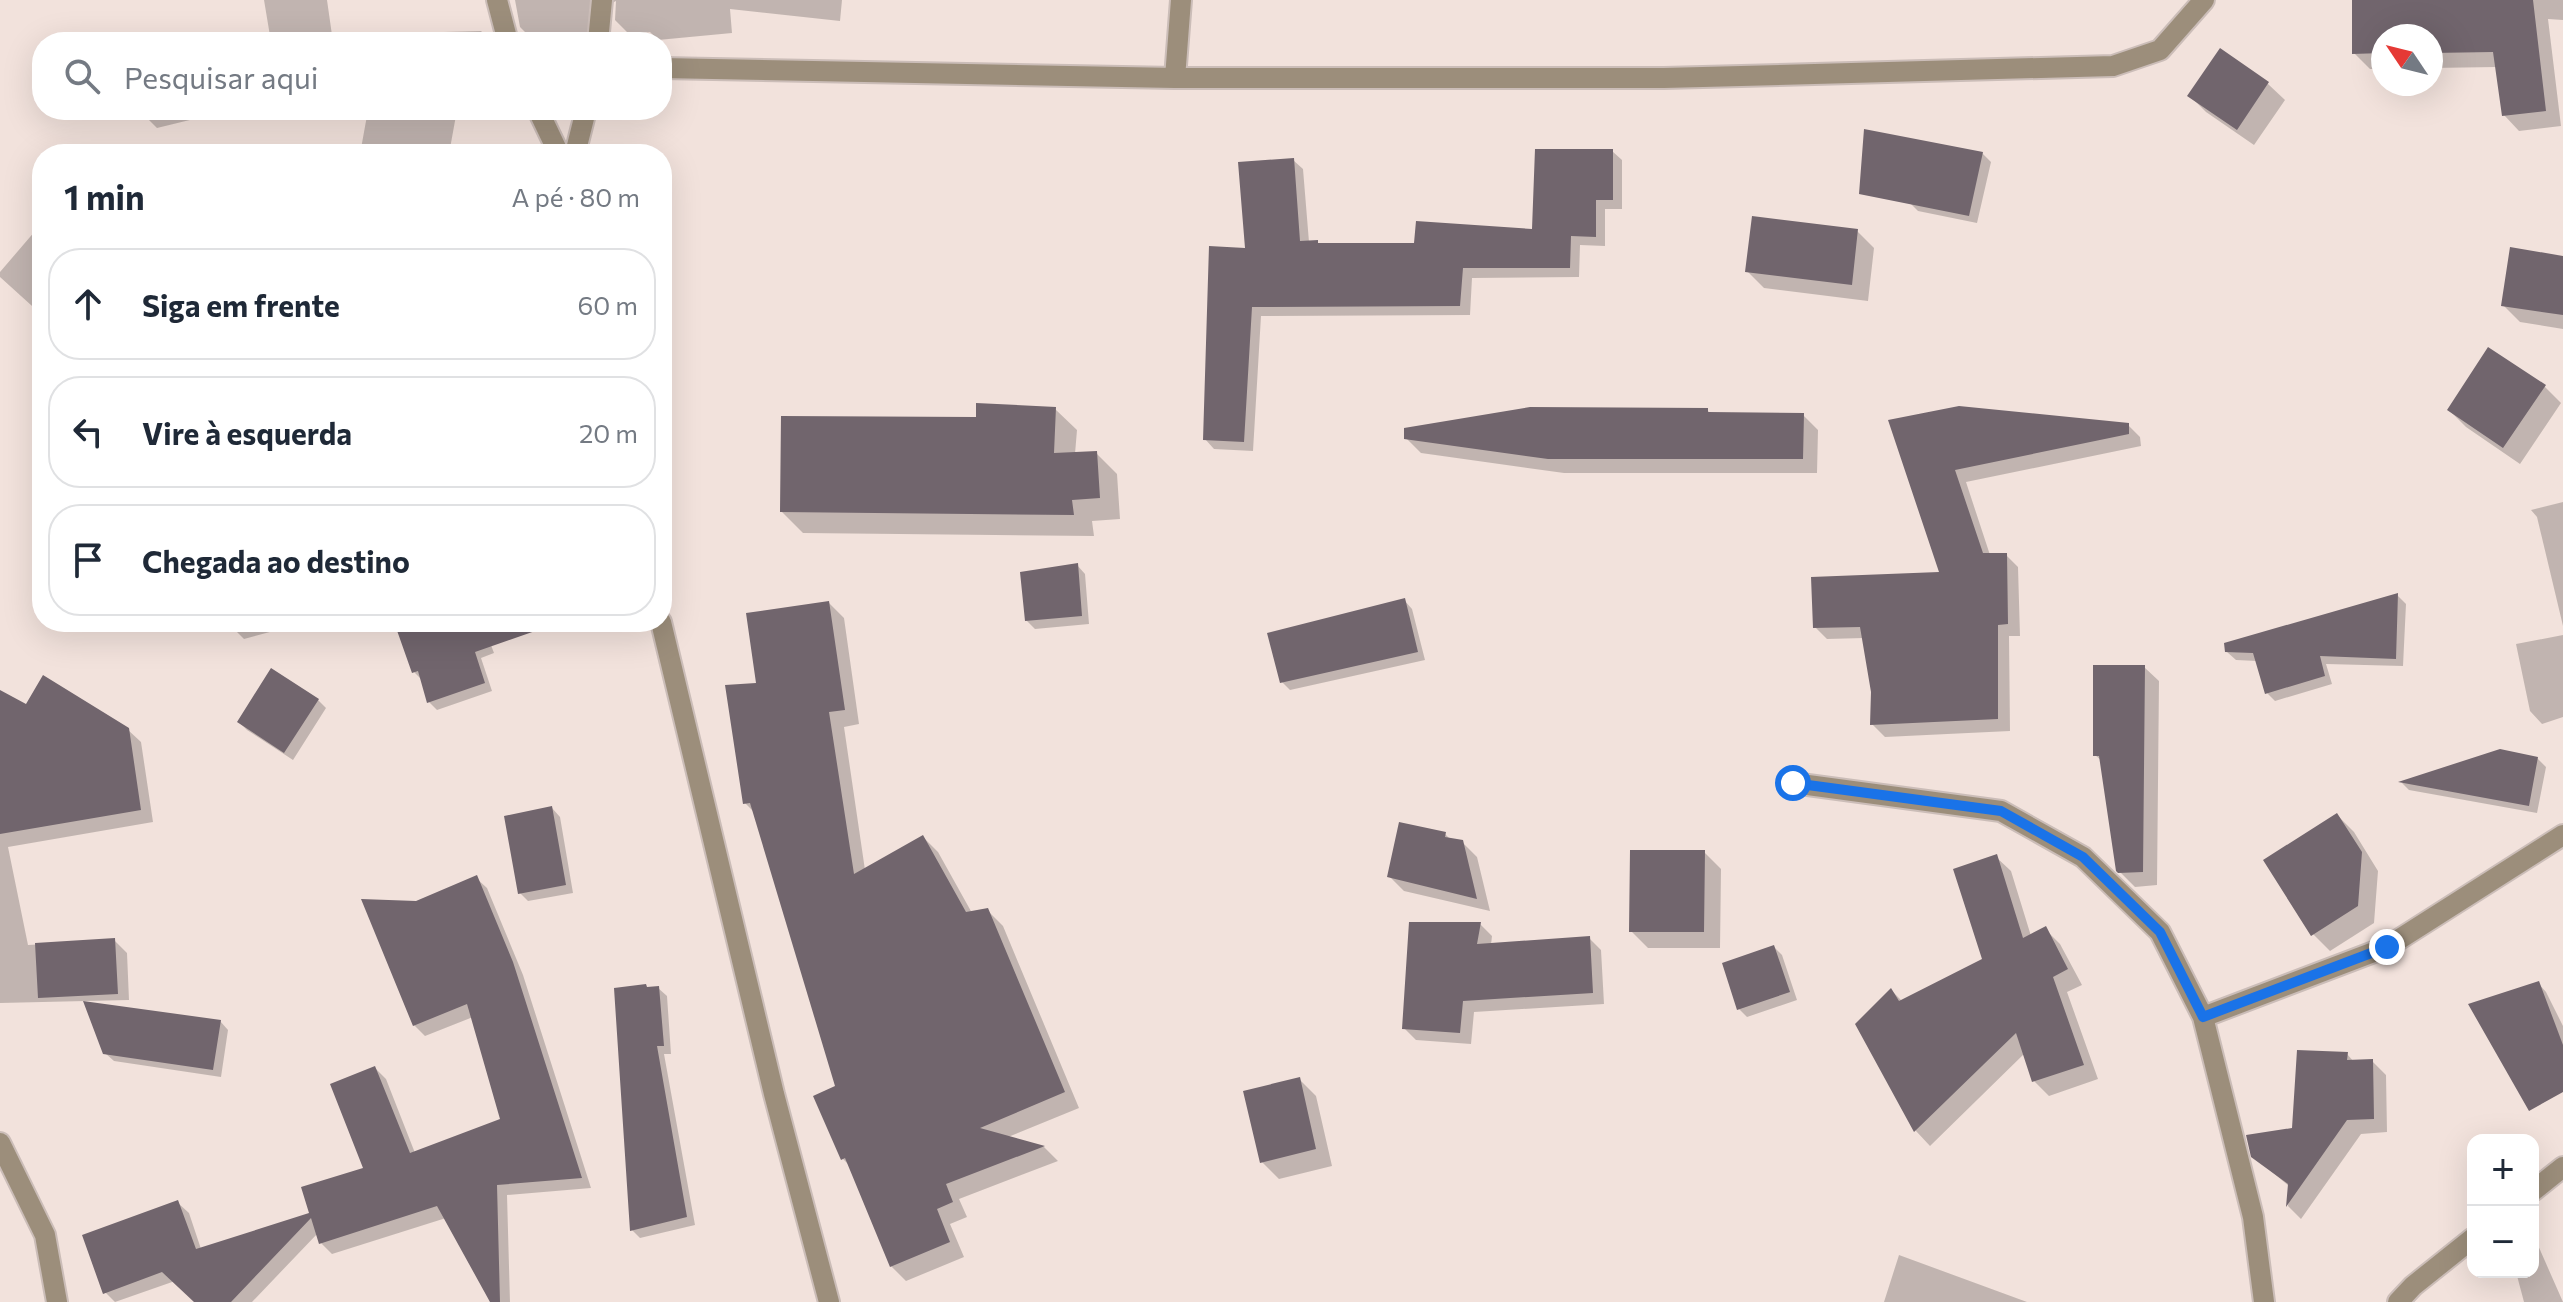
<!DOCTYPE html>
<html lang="pt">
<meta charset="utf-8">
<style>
body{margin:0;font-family:Commissioner,sans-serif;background:#f2f2f3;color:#1f2937}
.controls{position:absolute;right:24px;bottom:24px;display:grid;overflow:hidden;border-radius:16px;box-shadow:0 8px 32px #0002}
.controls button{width:72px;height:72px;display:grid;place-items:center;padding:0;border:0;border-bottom:2px solid #e0e1e3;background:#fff;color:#1f2937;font:40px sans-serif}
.compass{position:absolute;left:2371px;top:24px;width:72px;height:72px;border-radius:50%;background:#fff;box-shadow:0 8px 32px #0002;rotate:305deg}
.stop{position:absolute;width:24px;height:24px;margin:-18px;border:6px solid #1a73e8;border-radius:50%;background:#fff}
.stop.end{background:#1a73e8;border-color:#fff;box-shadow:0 2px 8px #0008}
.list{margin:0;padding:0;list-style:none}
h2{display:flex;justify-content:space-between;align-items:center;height:104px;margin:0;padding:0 32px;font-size:34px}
h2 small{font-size:26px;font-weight:400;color:#747a83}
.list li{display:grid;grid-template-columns:52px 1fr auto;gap:24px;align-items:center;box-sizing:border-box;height:112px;margin:0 16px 16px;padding:0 16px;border:2px solid #e0e1e3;border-radius:32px}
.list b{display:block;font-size:30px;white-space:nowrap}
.list em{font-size:26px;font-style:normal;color:#747a83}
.icon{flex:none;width:44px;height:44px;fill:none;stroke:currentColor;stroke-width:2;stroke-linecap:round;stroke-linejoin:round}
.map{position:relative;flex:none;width:2563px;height:1302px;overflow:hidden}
.search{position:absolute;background:#fff;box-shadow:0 8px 32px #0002;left:32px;top:32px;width:640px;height:88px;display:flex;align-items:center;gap:20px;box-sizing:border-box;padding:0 28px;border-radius:32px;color:#747a83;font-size:30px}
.panel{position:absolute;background:#fff;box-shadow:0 8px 32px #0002;left:32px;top:144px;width:640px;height:488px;border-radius:32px}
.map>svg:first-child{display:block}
.shadow{fill:#0003}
.building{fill:#71656d}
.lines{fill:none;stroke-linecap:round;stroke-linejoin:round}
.minor-casing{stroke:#cbbdb8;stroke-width:24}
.minor{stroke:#9c8e7b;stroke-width:20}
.route{stroke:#1a73e8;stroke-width:10}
</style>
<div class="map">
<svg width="2563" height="1302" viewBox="0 0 2563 1302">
<rect width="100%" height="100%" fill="#f2e2dc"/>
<path class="shadow" d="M 264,0 L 327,0 L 332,35 L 481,31 L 492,42 L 271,42 Z
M 515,0 L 842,0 L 840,21 L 730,9 L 732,33 L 658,40 L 650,32 L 629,34 L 615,20 L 616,1 L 604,7 L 600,36 L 534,41 L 520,27 Z
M 2378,0 L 2563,0 L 2563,20 L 2548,19 L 2561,126 L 2519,131 L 2504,115 L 2497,67 L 2431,68 L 2431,36 L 2383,36 L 2383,69 L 2370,69 L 2354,53 Z
M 2268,84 L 2285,100 L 2254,145 L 2206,112 L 2189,95 Z
M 146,110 L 196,110 L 198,118 L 157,128 L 148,119 Z
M 368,110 L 457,110 L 449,154 L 360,154 Z
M 1612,151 L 1622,160 L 1622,209 L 1605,209 L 1605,246 L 1580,245 L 1579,277 L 1472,278 L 1470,315 L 1261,316 L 1253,451 L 1214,449 L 1205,439 L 1247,250 L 1293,160 L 1303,169 L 1309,242 L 1320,245 L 1416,245 L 1533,231 Z
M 1982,153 L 1991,162 L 1977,223 L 1918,211 L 1910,203 Z
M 42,223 L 42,315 L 0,277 L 0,272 Z
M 1857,231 L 1874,248 L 1868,301 L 1764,288 L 1747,271 Z
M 2563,258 L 2563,329 L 2520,322 L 2503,305 Z
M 2544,386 L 2561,403 L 2520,464 L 2466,427 L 2449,410 Z
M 1055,409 L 1077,430 L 1075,454 L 1096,453 L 1117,474 L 1120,519 L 1092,521 L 1094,536 L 803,533 L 782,512 L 977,419 Z
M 1707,410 L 1711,414 L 1803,415 L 1818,430 L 1817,473 L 1564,473 L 1421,453 L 1406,438 Z
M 1891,422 L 2128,425 L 2140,437 L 2141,446 L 1966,482 L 1990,555 L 2006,555 L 2018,567 L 2020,636 L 2009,636 L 2010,731 L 1885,737 L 1872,724 L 1873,692 L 1864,638 L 1827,639 L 1815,627 L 1942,574 Z
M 2563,502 L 2563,626 L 2537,517 L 2531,510 Z
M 1077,565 L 1085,574 L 1089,624 L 1035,629 L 1026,620 Z
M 2398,596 L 2406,604 L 2403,666 L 2326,664 L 2332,684 L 2275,701 L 2267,693 L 2257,661 L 2236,660 L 2227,652 Z
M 1404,600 L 1412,609 L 1425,660 L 1290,690 L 1282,682 Z
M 829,603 L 844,618 L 859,724 L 844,727 L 865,870 L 923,837 L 938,852 L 972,913 L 987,910 L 1003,926 L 1079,1108 L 1008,1137 L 1044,1147 L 1058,1161 L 959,1199 L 967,1217 L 950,1224 L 964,1257 L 906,1281 L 891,1266 L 851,1167 L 843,1159 L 837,1087 L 755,813 L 745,803 L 759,684 Z
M 227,622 L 307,622 L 244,639 Z
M 426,622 L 482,622 L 494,653 L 481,658 L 492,691 L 437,710 L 429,702 L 422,680 L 414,672 Z
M 2563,635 L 2563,717 L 2542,724 L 2530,711 L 2516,644 Z
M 2144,667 L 2159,681 L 2157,885 L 2135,887 L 2118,870 L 2102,761 L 2095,755 Z
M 318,700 L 326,708 L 293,760 L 247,730 L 239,722 Z
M 127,729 L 141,742 L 153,822 L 8,847 L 28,945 L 114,940 L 127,953 L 129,1000 L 0,1003 L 0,743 Z
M 2500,751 L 2537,758 L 2546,767 L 2537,813 L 2409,790 L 2402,783 Z
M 552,808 L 560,817 L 573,893 L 528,901 L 520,893 Z
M 2337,815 L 2354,832 L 2378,871 L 2374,923 L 2330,951 L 2313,934 Z
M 1445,834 L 1451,840 L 1462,842 L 1477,857 L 1490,911 L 1404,891 L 1389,876 Z
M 1704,852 L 1721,869 L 1720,948 L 1648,948 L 1631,931 Z
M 1996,857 L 2011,871 L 2031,936 L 2045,929 L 2060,944 L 2082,985 L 2067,992 L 2098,1079 L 2049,1096 L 2034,1081 L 2025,1053 L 1930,1146 L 1916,1131 L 1857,1024 L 1891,990 L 1903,1002 L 1984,960 Z
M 476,878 L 487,888 L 523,975 L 591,1188 L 507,1195 L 510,1302 L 493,1302 L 446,1218 L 332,1254 L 321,1243 L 318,1233 L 252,1302 L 196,1302 L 175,1281 L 115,1302 L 105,1292 L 178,1203 L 189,1213 L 201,1249 L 312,1215 L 366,1170 L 375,1068 L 386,1079 L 415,1153 L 503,1120 L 473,1017 L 425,1036 L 414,1025 Z
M 1480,924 L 1492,936 L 1491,945 L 1589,938 L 1601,950 L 1604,1004 L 1474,1012 L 1471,1044 L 1416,1040 L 1404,1028 Z
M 1774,947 L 1782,955 L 1797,1000 L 1747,1017 L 1739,1009 Z
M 2538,983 L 2546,992 L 2563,1026 L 2563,1084 Z
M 648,988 L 658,988 L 667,996 L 671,1054 L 664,1054 L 695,1225 L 640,1238 L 632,1230 Z
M 220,1021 L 228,1030 L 221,1077 L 114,1061 L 105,1053 Z
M 2347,1054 L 2354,1062 L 2372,1061 L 2386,1075 L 2387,1132 L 2361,1134 L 2301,1219 L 2288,1206 L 2290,1187 L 2253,1156 L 2293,1130 Z
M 1299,1079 L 1316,1096 L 1332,1166 L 1279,1179 L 1262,1162 Z
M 2533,1239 L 2537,1243 L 2563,1302 L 2524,1302 L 2516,1272 L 2533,1272 Z
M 1899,1255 L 2027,1302 L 1884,1302 Z"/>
<path class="building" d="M 2352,0 L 2533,0 L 2546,111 L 2502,116 L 2493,52 L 2431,53 L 2431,36 L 2383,36 L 2383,53 L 2352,54 Z
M 2220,48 L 2269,82 L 2237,130 L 2187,96 Z
M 1864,129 L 1983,152 L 1969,216 L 1859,194 Z
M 1535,149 L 1613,149 L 1613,200 L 1596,200 L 1596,237 L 1571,236 L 1570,268 L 1463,268 L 1460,306 L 1252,307 L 1244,442 L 1203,440 L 1209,246 L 1245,248 L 1238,162 L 1294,158 L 1300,241 L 1318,240 L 1318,243 L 1414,243 L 1416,221 L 1532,229 Z
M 1752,216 L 1858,229 L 1852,285 L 1745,272 Z
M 2510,247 L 2563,256 L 2563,315 L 2501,306 Z
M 2488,347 L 2546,385 L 2503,448 L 2447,410 Z
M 976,403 L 1056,407 L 1054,453 L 1097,451 L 1100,498 L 1072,500 L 1074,515 L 780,512 L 781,416 L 976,417 Z
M 1959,406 L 2129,423 L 2129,434 L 1955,470 L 1983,553 L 2007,553 L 2008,624 L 1998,625 L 1998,719 L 1870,725 L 1871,692 L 1860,627 L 1813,628 L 1811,577 L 1939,572 L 1888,420 Z
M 1530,407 L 1708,408 L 1708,412 L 1804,413 L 1803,459 L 1548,459 L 1404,439 L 1404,428 Z
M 1078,563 L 1082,616 L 1025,621 L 1020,572 Z
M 2398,593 L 2396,659 L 2320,656 L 2325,676 L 2265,694 L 2253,653 L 2225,652 L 2224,643 Z
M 1405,598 L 1418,652 L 1280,683 L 1267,633 Z
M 829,601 L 845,710 L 829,712 L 854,874 L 923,835 L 966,912 L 988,908 L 1065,1092 L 980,1128 L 1045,1146 L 946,1184 L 953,1202 L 937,1209 L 950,1242 L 890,1267 L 845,1158 L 841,1160 L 813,1096 L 835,1086 L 750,803 L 743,804 L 725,685 L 756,683 L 746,613 Z
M 394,622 L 536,622 L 538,630 L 475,652 L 485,683 L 427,703 L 418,671 L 412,673 Z
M 2093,665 L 2145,665 L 2143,872 L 2118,873 L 2116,871 L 2099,756 L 2093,756 Z
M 271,668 L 319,699 L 284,753 L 237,722 Z
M 43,675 L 129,728 L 141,810 L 0,834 L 0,690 L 26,704 Z
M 2500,749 L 2538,757 L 2529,806 L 2398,782 Z
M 552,806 L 566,885 L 518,894 L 504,816 Z
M 2337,813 L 2362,852 L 2358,906 L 2311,936 L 2263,860 Z
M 1399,822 L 1446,832 L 1445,837 L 1463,840 L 1477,899 L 1387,877 Z
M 1630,850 L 1705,850 L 1704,932 L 1629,932 Z
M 1997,854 L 2023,938 L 2046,926 L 2068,969 L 2053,977 L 2084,1065 L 2032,1082 L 2016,1033 L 1914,1132 L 1855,1024 L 1891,988 L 1899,1001 L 1982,959 L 1953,869 Z
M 477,875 L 513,962 L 582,1178 L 497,1185 L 500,1302 L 490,1302 L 437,1206 L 319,1244 L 311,1218 L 231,1302 L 194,1302 L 162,1272 L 103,1294 L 82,1235 L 178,1200 L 196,1249 L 309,1213 L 301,1187 L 363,1168 L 330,1084 L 375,1066 L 410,1153 L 500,1119 L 467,1004 L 413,1026 L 361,899 L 416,901 Z
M 1409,922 L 1481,922 L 1477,944 L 1590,936 L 1593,993 L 1463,1001 L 1460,1033 L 1402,1029 Z
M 115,938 L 118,994 L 38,998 L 35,943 Z
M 1774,945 L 1790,992 L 1737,1010 L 1722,963 Z
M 2539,981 L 2563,1045 L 2563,1092 L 2529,1111 L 2468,1004 Z
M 646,984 L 647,987 L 659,986 L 664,1046 L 657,1046 L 687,1217 L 630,1231 L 614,988 Z
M 83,1001 L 221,1020 L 213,1070 L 103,1054 Z
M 2297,1050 L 2348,1052 L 2347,1060 L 2373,1059 L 2374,1119 L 2347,1120 L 2286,1207 L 2288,1184 L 2251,1157 L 2246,1135 L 2292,1128 Z
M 1300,1077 L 1316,1149 L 1260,1163 L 1243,1091 Z"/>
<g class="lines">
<defs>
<path id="minor" d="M 497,0 L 508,42
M 598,42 L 602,0
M 662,68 L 1175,78 L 1664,78 L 2113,66 L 2160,50 L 2204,0
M 1175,78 L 1181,0
M 538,110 L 559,154
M 575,154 L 586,110
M 661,622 L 774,1094 L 829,1302
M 1793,783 L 2001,811 L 2083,857 L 2160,932 L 2203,1017 L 2253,1217 L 2264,1302
M 2203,1017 L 2387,947 L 2563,835
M 0,1143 L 45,1235 L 57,1302
M 2533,1191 L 2563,1167
M 2398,1302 L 2413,1286 L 2473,1238"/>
</defs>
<use href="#minor" class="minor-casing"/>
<use href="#minor" class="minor"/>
</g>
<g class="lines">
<path class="route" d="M 1793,783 L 2001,811 L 2083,857 L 2160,932 L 2203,1017 L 2387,947"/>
</g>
</svg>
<div class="controls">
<button>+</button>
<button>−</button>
</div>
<svg class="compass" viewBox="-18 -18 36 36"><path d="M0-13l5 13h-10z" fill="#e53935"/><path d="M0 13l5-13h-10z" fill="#747a83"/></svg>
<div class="stop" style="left:1793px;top:783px"></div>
<div class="stop end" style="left:2387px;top:947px"></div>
<div class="search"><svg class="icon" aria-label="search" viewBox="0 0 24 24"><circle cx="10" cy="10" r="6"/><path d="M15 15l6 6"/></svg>Pesquisar aqui</div>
<section class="panel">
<h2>1 min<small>A pé · 80 m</small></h2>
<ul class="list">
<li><svg class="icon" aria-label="ahead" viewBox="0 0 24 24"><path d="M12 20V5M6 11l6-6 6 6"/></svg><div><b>Siga em frente</b></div><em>60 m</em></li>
<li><svg class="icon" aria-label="left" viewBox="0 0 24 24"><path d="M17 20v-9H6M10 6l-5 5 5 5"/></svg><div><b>Vire à esquerda</b></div><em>20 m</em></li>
<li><svg class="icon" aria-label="arrive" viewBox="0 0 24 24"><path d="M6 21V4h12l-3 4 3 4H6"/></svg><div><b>Chegada ao destino</b></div></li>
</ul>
</section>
</div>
